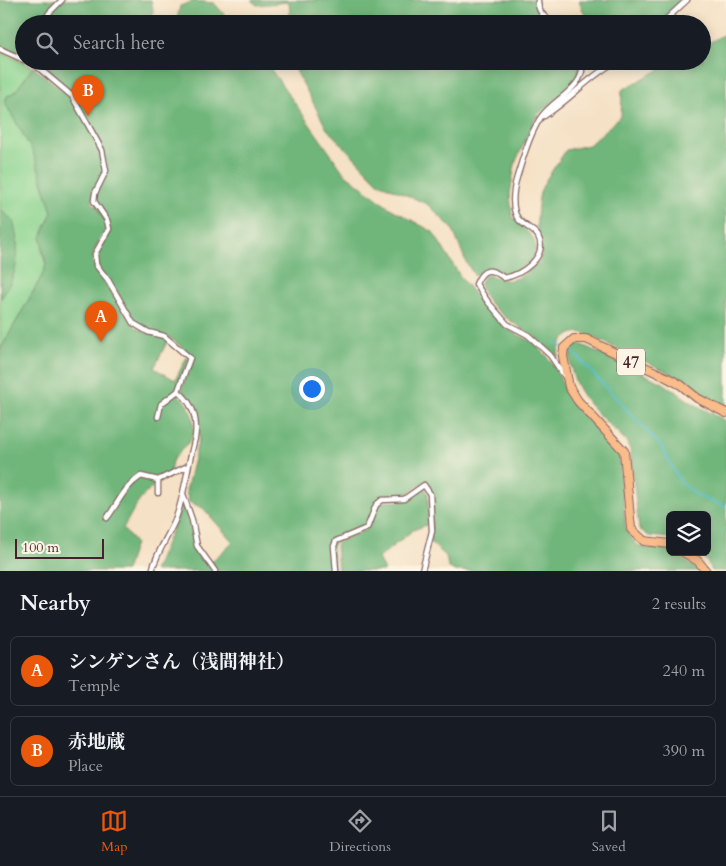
<!DOCTYPE html>
<meta charset="utf-8">
<style>
body{margin:0;font-family:Cardo,"Noto Serif JP",serif;background:#20242c;color:#f1f3f6}
.controls{position:absolute;right:15px;bottom:15px;display:grid;overflow:hidden;border-radius:8px;box-shadow:0 2px 12px #0003}
.controls button{width:45px;height:45px;display:grid;place-items:center;padding:0;border:0;border-bottom:1px solid #363941;background:#171b24;color:#f1f3f6;font:25px sans-serif}
.scale{position:absolute;left:15px;bottom:12px;width:89px;box-sizing:border-box;padding-left:5px;border:2px solid #4a1f2b;border-top:0;font-size:14px;line-height:18px;white-space:nowrap;color:#4a1f2b;-webkit-text-stroke:4px #fcf5e5;paint-order:stroke}
.you{position:absolute;left:311px;top:388px;width:18px;height:18px;margin:-12px;border:4px solid #fff;border-radius:50%;background:#1a73e8;box-shadow:0 0 0 8px #1a73e833}
.badge{display:grid;place-items:center;width:32px;height:32px;border-radius:50%;background:#ea580c;color:#fff;font-size:16px;font-weight:700}
.pin{position:absolute;translate:-50% -41px;filter:drop-shadow(0 1px 2px #0008)}
.pin::after{content:'';position:absolute;top:26px;width:18px;height:15px;background:inherit;clip-path:polygon(0 0,100% 0,50% 100%)}
.list{margin:0;padding:0;list-style:none}
h2{display:flex;justify-content:space-between;align-items:center;height:65px;margin:0;padding:0 20px;font-size:21px}
h2 small{font-size:16px;font-weight:400;color:#9ea1a6}
.list li{display:grid;grid-template-columns:32px 1fr auto;gap:15px;align-items:center;box-sizing:border-box;height:70px;margin:0 10px 10px;padding:0 10px;border:1px solid #363941;border-radius:8px}
.list b{display:block;font-size:19px;white-space:nowrap}
.list p{margin:0;font-size:16px;white-space:nowrap;color:#9ea1a6}
.list em{font-size:16px;font-style:normal;color:#9ea1a6}
.icon{flex:none;width:28px;height:28px;fill:none;stroke:currentColor;stroke-width:2;stroke-linecap:round;stroke-linejoin:round}
.map{position:relative;flex:none;width:726px;height:571px;overflow:hidden}
.search{position:absolute;background:#171b24;box-shadow:0 2px 12px #0003;left:15px;right:15px;top:15px;height:55px;display:flex;align-items:center;gap:12px;box-sizing:border-box;padding:0 18px;border-radius:28px;color:#9ea1a6;font-size:19px}
.sheet{height:225px;background:#171b24}
nav{display:flex;justify-content:space-around;align-items:center;box-sizing:border-box;height:70px;border-top:1px solid #363941;background:#171b24;font-size:14px;color:#9ea1a6}
nav a{display:grid;justify-items:center;gap:2px}
nav .on{color:#ea580c}
.map>svg:first-child{display:block}
.green{fill:#8bd490;stroke:#6a7a5e}
.forest{fill:#70b67a;stroke:#5d6a52}
.lines{fill:none;stroke-linecap:round;stroke-linejoin:round}
.stream{stroke:#52becd;stroke-width:2}
.street-casing{stroke:#866361;stroke-width:7}
.primary-casing{stroke:#866361;stroke-width:10}
.street{stroke:#fff;stroke-width:4.5}
.primary{stroke:#f9bc8a;stroke-width:8}
.labels{text-anchor:middle;stroke-width:4.5;stroke-linejoin:round;paint-order:stroke}
.shield{fill:#fcf5e5;stroke:#7f5f63;stroke-width:1}
.shield-label{font-size:16px;font-weight:bold;fill:#4a1f2b}
</style>
<div class="map">
<svg width="726" height="571" viewBox="0 0 726 571">
<rect width="100%" height="100%" fill="#fcf5e5"/>
<filter id="ink" filterUnits="userSpaceOnUse"><feTurbulence type="fractalNoise" baseFrequency=".02" numOctaves="2"/><feDisplacementMap in="SourceGraphic" scale="10" xChannelSelector="R" yChannelSelector="G"/><feConvolveMatrix kernelMatrix="1 2 1 2 8 2 1 2 1" color-interpolation-filters="sRGB"/></filter>
<filter id="wash" filterUnits="userSpaceOnUse"><feTurbulence type="fractalNoise" baseFrequency=".0096" numOctaves="4" result="noise"/><feDisplacementMap in="SourceGraphic" scale="20" xChannelSelector="R" yChannelSelector="G"/><feGaussianBlur stdDeviation="1.12" result="paint"/><feColorMatrix in="noise" values="0 0 0 0 0 0 0 0 0 0 0 0 0 0 0 0 0 1.4 0 .05"/><feComposite in="paint" operator="in"/></filter>
<g filter="url(#wash)">
<rect width="100%" height="100%" fill="#f5e1c5"/>
<path class="green" d="M 0,52 L 33,67 L 15,92 L 7,96 L 5,103 L 33,151 L 52,212 L 44,230 L 42,251 L 46,265 L 42,276 L 0,350 L 0,299 C 20,275 26,229 0,209 Z"/>
<path class="forest" d="M 0,0 L 151,0 L 153,10 L 150,24 L 24,24 L 24,56 L 0,45 Z
M 251,0 L 537,0 L 537,13 L 548,24 L 291,24 L 289,2 L 257,5 Z
M 579,0 L 684,0 L 658,24 L 588,24 Z
M 194,1 L 214,3 L 233,24 L 176,24 L 180,6 Z
M 726,33 L 726,407 L 700,393 L 684,381 L 668,372 L 584,333 C 568,330 558,341 558,357 C 550,350 542,343 534,337 C 517,324 483,307 480,283 L 483,277 L 488,275 C 507,280 509,285 527,272 C 548,258 542,252 537,232 C 536,227 538,199 540,193 C 543,181 559,162 566,150 L 589,145 L 621,116 L 622,90 L 675,61 L 702,61 L 702,47 Z
M 35,61 L 265,61 L 344,173 L 388,207 L 433,232 L 463,281 L 506,329 L 533,342 L 551,361 L 573,404 L 619,453 L 626,531 L 637,545 L 646,548 L 670,550 L 699,571 L 455,571 L 448,567 L 446,556 L 431,543 L 432,494 L 428,484 L 424,483 L 400,498 L 381,498 L 366,526 L 342,536 L 332,546 L 334,571 L 218,571 L 211,562 L 233,542 L 203,508 L 189,502 L 186,491 L 199,438 C 199,418 196,404 181,390 L 193,361 L 193,356 L 170,338 L 149,331 L 134,322 L 97,265 L 97,255 L 110,229 L 97,206 L 95,197 L 107,167 L 103,149 L 73,95 L 45,73 Z
M 291,61 L 579,61 L 578,80 L 537,115 L 515,163 L 510,194 L 512,216 L 533,238 L 536,247 L 532,260 L 510,275 L 485,268 L 475,276 L 467,264 L 452,228 L 427,204 L 379,183 L 327,129 Z
M 33,67 L 71,97 L 101,150 L 104,171 L 93,192 L 92,201 L 105,221 L 107,229 C 102,237 92,250 93,260 C 93,265 130,323 136,327 C 145,334 158,334 168,340 L 154,368 L 175,380 L 187,357 L 189,360 L 175,392 C 190,404 196,418 193,437 L 172,461 L 169,478 C 145,486 134,508 123,529 L 135,543 L 126,571 L 0,571 L 0,350 L 42,276 L 46,265 L 41,238 L 52,212 L 33,152 L 5,103 L 7,96 L 15,92 Z
M 0,209 L 13,221 C 21,248 19,276 0,299 Z
M 580,344 L 663,383 L 694,404 L 726,421 L 726,571 L 712,571 L 706,560 L 696,552 L 707,552 L 707,515 L 670,515 L 670,538 L 649,536 L 639,529 L 630,449 L 626,441 C 600,414 568,393 570,351 L 575,345 Z
M 424,486 L 428,494 L 429,524 L 413,530 L 378,558 L 384,571 L 338,571 L 336,546 L 338,542 L 368,529 L 378,506 L 383,502 L 404,501 Z
M 184,501 L 195,546 L 213,571 L 154,571 Z"/>
<g class="lines">
<path class="stream" d="M 554,342 L 563,347
M 567,349 L 573,352 L 660,445 L 681,483 L 698,496 L 726,507"/>
</g>
</g>
<g filter="url(#ink)">
<g class="lines">
<defs>
<path id="street" d="M 538,0 C 537,12 545,17 553,24
M 48,24 L 46,20 L 49,13 L 62,0
M 661,24 L 687,0
M 0,49 L 24,60
M 27,61 L 37,65 L 47,61
M 34,64 L 72,96 L 102,150 L 106,171 L 95,193 L 94,201 L 107,220 L 109,229 L 95,254 L 96,265 L 108,280 L 133,323 L 148,332 L 164,336 L 190,358 L 178,391 C 193,403 198,418 195,438 C 188,463 185,493 176,518 C 169,536 157,551 152,571
M 544,116 C 570,100 590,75 617,61
M 565,377 L 550,355 L 528,335 L 507,324 L 488,302 L 476,284 C 483,267 491,268 504,278 C 521,275 549,257 538,236 C 534,230 525,226 520,221 C 510,211 513,190 517,177 C 523,158 530,133 541,117 C 553,99 589,86 581,61
M 158,417 L 161,404 L 178,391
M 158,493 L 158,480
M 183,494 L 192,520 L 197,546 L 215,571
M 107,518 C 119,502 124,487 141,476 L 158,480 L 188,466
M 336,571 L 334,546 L 336,541 L 367,528 L 376,505 L 382,500 L 404,499 L 424,485 L 430,494 L 432,531 L 422,571"/>
<path id="primary" d="M 670,544 L 644,541 L 631,529 L 624,451 L 578,401 L 569,387 L 563,356 L 564,348 L 574,339 L 586,339 L 666,377 L 681,385 L 697,398 L 726,413
M 683,552 L 698,561 L 706,571"/>
</defs>
<use href="#street" class="street-casing"/>
<use href="#primary" class="primary-casing"/>
<use href="#street" class="street"/>
<use href="#primary" class="primary"/>
</g>
</g>
<g class="labels">
<rect class="shield" x="617" y="348.5" width="28" height="27" rx="4"/>
<g class="shield-label">
<text x="631" y="368">47</text>
</g>
</g>
</svg>
<div class="controls">
<button><svg class="icon" aria-label="layers" viewBox="0 0 24 24"><path d="M12 4l9 5-9 5-9-5zM3 14l9 5 9-5"/></svg></button>
</div>
<div class="scale">100 m</div>
<div class="you"></div>
<div class="pin badge" style="left:101px;top:342px">A</div>
<div class="pin badge" style="left:88px;top:116px">B</div>
<div class="search"><svg class="icon" aria-label="search" viewBox="0 0 24 24"><circle cx="10" cy="10" r="6"/><path d="M15 15l6 6"/></svg>Search here</div>
</div>
<section class="sheet">
<h2>Nearby<small>2 results</small></h2>
<ul class="list">
<li><span class="badge">A</span><div><b>シンゲンさん（浅間神社）</b><p>Temple</p></div><em>240 m</em></li>
<li><span class="badge">B</span><div><b>赤地蔵</b><p>Place</p></div><em>390 m</em></li>
</ul>
</section>
<nav>
<a class="on"><svg class="icon" aria-label="map" viewBox="0 0 24 24"><path d="M3 6l6-2 6 2 6-2v14l-6 2-6-2-6 2zM9 4v14M15 6v14"/></svg>Map</a>
<a><svg class="icon" aria-label="directions" viewBox="0 0 24 24"><path d="M12 3l9 9-9 9-9-9zM9 14v-3h6M13 9l2 2-2 2"/></svg>Directions</a>
<a><svg class="icon" aria-label="saved" viewBox="0 0 24 24"><path d="M7 4h10v16l-5-4-5 4z"/></svg>Saved</a>
</nav>
